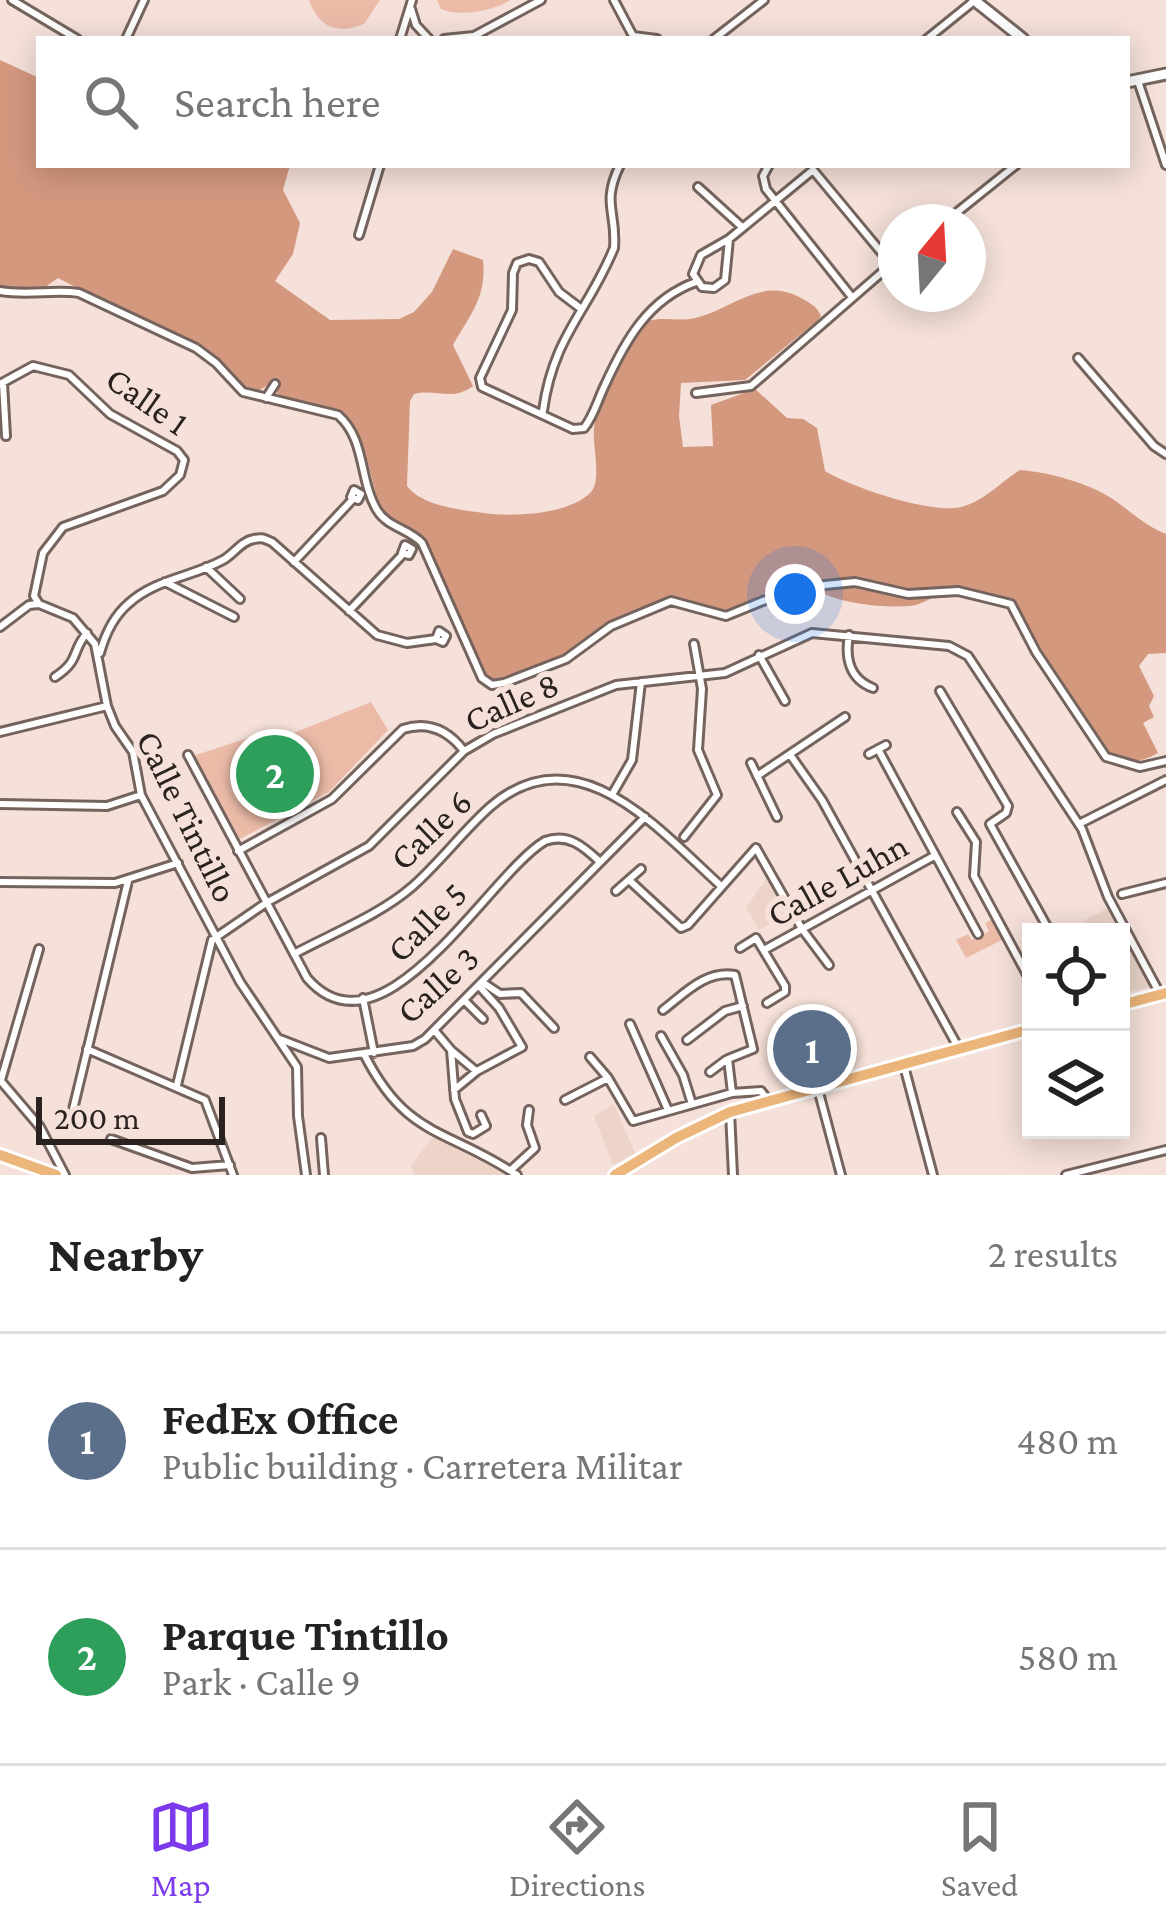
<!DOCTYPE html>
<meta charset="utf-8">
<style>
body{margin:0;font-family:"Crimson Pro",serif;background:#f6f6f6;color:#222}
.controls{position:absolute;right:36px;bottom:36px;display:grid;overflow:hidden;border-radius:0px;box-shadow:0 6px 30px #0003}
.controls button{width:108px;height:108px;display:grid;place-items:center;padding:0;border:0;border-bottom:3px solid #e0e0e0;background:#fff;color:#222;font:60px sans-serif}
.compass{position:absolute;left:878px;top:204px;width:108px;height:108px;border-radius:50%;background:#fff;box-shadow:0 6px 30px #0003;rotate:18deg}
.scale{position:absolute;left:36px;bottom:30px;width:189px;box-sizing:border-box;padding-left:12px;border:6px solid #29221f;border-top:0;font-size:33px;line-height:42px;white-space:nowrap;color:#29221f;-webkit-text-stroke:9px #f5e1d9;paint-order:stroke}
.you{position:absolute;left:795px;top:594px;width:42px;height:42px;margin:-30px;border:9px solid #fff;border-radius:50%;background:#1a73e8;box-shadow:0 0 0 18px #1a73e833}
.badge{display:grid;place-items:center;width:78px;height:78px;border-radius:50%;background:#7c3aed;color:#fff;font-size:39px;font-weight:700}
.pin{position:absolute;translate:-50% -50%;border:6px solid #fff;box-shadow:0 3px 12px #0006}
.list{margin:0;padding:0;list-style:none}
h2{display:flex;justify-content:space-between;align-items:center;height:156px;margin:0;padding:0 48px;font-size:51px}
h2 small{font-size:39px;font-weight:400;color:#767676}
.list li{display:grid;grid-template-columns:78px 1fr auto;gap:36px;align-items:center;box-sizing:border-box;height:216px;padding:0 48px;border-top:3px solid #e0e0e0}
.list b{display:block;font-size:45px;white-space:nowrap}
.list p{margin:0;font-size:39px;white-space:nowrap;color:#767676}
.list em{font-size:39px;font-style:normal;color:#767676}
.icon{flex:none;width:66px;height:66px;fill:none;stroke:currentColor;stroke-width:2;stroke-linecap:round;stroke-linejoin:round}
.map{position:relative;flex:none;width:1166px;height:1175px;overflow:hidden}
.search{position:absolute;background:#fff;box-shadow:0 6px 30px #0003;left:36px;right:36px;top:36px;height:132px;display:flex;align-items:center;gap:30px;box-sizing:border-box;padding:0 42px;border-radius:0px;color:#767676;font-size:45px}
.sheet{height:588px;background:#fff}
nav{display:flex;justify-content:space-around;align-items:center;box-sizing:border-box;height:168px;border-top:3px solid #e0e0e0;background:#fff;font-size:33px;color:#767676}
nav a{display:grid;justify-items:center;gap:6px}
nav .on{color:#7c3aed}
.map>svg:first-child{display:block}
.commercial{fill:#e9d3c7}
.built{fill:#eed3c9}
.green{fill:#ebbba8}
.forest{fill:#d4987f}
.lines{fill:none;stroke-linecap:round;stroke-linejoin:round}
.street-casing{stroke:#75645d;stroke-width:12}
.secondary-casing{stroke:#75645d;stroke-width:15}
.primary-casing{stroke:#fff;stroke-width:16}
.street{stroke:#fff;stroke-width:6}
.secondary{stroke:#fff;stroke-width:9}
.primary{stroke:#ecb57a;stroke-width:10}
.labels{text-anchor:middle;stroke-width:12;stroke-linejoin:round;paint-order:stroke}
.street-label{font-size:36px;fill:#29221f;stroke:#f5e1d9}
</style>
<div class="map">
<svg width="1166" height="1175" viewBox="0 0 1166 1175">
<rect width="100%" height="100%" fill="#f5e1d9"/>
<path class="commercial" d="M 1108,908 L 1146,973 L 1151,987 L 1125,993 L 1121,987 L 1121,932 L 1090,932 L 1083,921 Z
M 808,1013 L 842,1069 L 809,1077 L 776,1023 Z"/>
<path class="built" d="M 768,877 L 789,913 L 759,930 L 746,907 Z
M 614,1104 L 635,1153 L 613,1165 L 594,1116 Z
M 433,1137 L 496,1166 L 509,1175 L 415,1175 L 411,1166 Z"/>
<path class="green" d="M 309,0 L 380,0 L 364,24 C 338,35 318,27 309,0 Z
M 437,0 L 510,0 C 494,11 460,17 441,9 Z
M 371,702 L 388,730 L 329,792 L 240,839 L 193,756 L 257,735 L 286,736 Z
M 995,918 L 1006,938 L 966,958 L 956,940 L 968,934 L 972,940 L 989,931 L 985,923 Z"/>
<path class="forest" d="M 0,60 L 39,78 L 39,165 L 290,165 L 283,190 L 300,223 L 293,254 L 275,281 L 330,320 L 399,319 L 414,312 L 432,292 L 453,249 L 483,260 C 487,297 470,315 453,345 L 473,386 C 452,402 436,388 414,394 L 410,401 L 407,486 C 422,506 461,510 484,513 C 513,517 569,515 591,492 C 602,480 592,444 594,428 C 600,392 625,349 648,321 C 664,316 678,322 695,318 C 733,309 761,276 801,298 C 811,304 816,305 821,316 L 817,321 L 745,380 L 681,383 L 679,416 L 683,447 L 713,446 L 711,405 L 755,389 L 787,418 L 803,419 L 817,428 L 825,471 C 851,487 923,511 954,508 C 980,506 999,483 1020,470 C 1048,472 1088,483 1111,498 C 1131,511 1142,524 1166,534 L 1166,653 L 1148,654 L 1139,666 L 1154,696 L 1149,706 L 1154,717 L 1143,723 L 1158,753 C 1143,761 1130,765 1114,757 C 1099,750 1041,656 1031,637 C 1026,627 1023,612 1015,604 C 1010,599 953,593 944,594 C 931,596 923,605 910,606 C 885,608 843,604 820,592 L 818,583 L 808,583 L 725,614 L 679,600 L 657,601 L 607,623 L 556,660 L 498,681 L 487,677 L 424,540 L 383,513 C 370,487 372,455 353,431 C 334,406 295,415 277,393 L 279,386 L 273,382 L 258,391 C 236,388 225,362 206,350 C 160,320 106,304 58,278 L 41,290 L 0,287 Z"/>
<g class="lines">
<defs>
<path id="street" d="M 12,0 L 77,39
M 614,0 L 633,36 L 657,39
M 411,9 L 416,25 L 429,39
M 126,39 L 144,0
M 400,39 L 412,0
M 444,39 L 474,36 L 541,0
M 714,39 L 764,0
M 927,39 L 974,1
M 1138,81 L 1166,165
M 769,165 L 763,176 L 766,189 L 851,296
M 698,187 L 742,227
M 945,222 L 1016,165
M 359,235 L 380,165
M 729,239 L 725,280 L 714,288 L 702,287 L 693,274 L 701,255 L 729,239 L 813,170 L 891,264
M 0,291 C 29,296 53,289 79,293 L 196,348 L 216,363 L 243,392 L 338,415 C 366,439 359,480 377,510 C 387,527 409,529 422,543 L 482,678 L 492,685 L 504,683 L 566,659 L 611,626 L 671,601 L 726,616 L 795,588 L 855,582 L 908,594 L 958,591 L 1011,604 L 1036,652 L 1106,757 L 1140,767 L 1166,761
M 580,308 L 559,292 L 539,262 L 529,259 L 517,263 L 513,273 L 512,310 L 480,378 L 482,387 L 573,429 L 584,428 C 594,416 598,399 605,385 C 625,341 648,299 696,282
M 1078,358 L 1154,446 L 1166,454
M 3,383 L 6,436
M 0,384 L 33,366 L 69,375 L 110,414 L 177,451 L 184,460 L 180,475 L 163,491 L 63,527 L 43,553 L 34,596 L 39,604
M 696,393 L 751,386 L 896,260
M 266,398 L 275,384
M 543,411 C 553,336 588,312 614,248 C 617,211 601,204 620,165
M 354,490 L 361,494 L 358,500 L 351,497 Z
M 405,545 L 412,549 L 409,555 L 402,553 Z
M 294,562 L 353,499
M 206,567 L 240,599
M 165,582 L 234,617
M 349,611 L 403,554
M 0,627 L 29,605 L 39,604 L 73,618 L 95,644 L 107,706 L 115,726 L 133,752 L 141,795 L 240,982 L 297,1067 L 298,1116 L 306,1175
M 439,631 L 446,636 L 443,642 L 436,639 Z
M 849,635 C 845,657 849,679 873,688
M 100,653 C 105,635 113,617 128,604 C 155,579 192,577 223,560 C 234,554 241,541 254,539 C 263,537 264,539 272,542 L 377,635 L 407,643 L 436,639
M 759,655 L 785,701
M 55,677 C 81,660 71,651 87,633
M 940,691 L 1008,806 L 1006,813 L 990,824 L 1050,932
M 0,732 L 107,706
M 878,749 L 978,934
M 869,754 L 886,745
M 188,755 L 307,978 C 383,1066 489,874 545,841 C 568,833 583,846 599,861
M 791,756 L 822,800 L 958,1047
M 751,763 L 777,817
M 757,776 L 845,717
M 613,793 L 632,760 L 641,682
M 0,804 L 107,806 L 141,795
M 957,812 L 976,842 L 974,876 L 1031,982
M 1079,824 L 1166,780
M 684,837 L 717,795 L 698,750 L 702,689 L 694,644
M 238,851 L 332,799 L 403,729 C 428,721 448,730 464,751
M 629,880 L 681,928 L 688,925 L 756,848 L 802,929 L 829,965
M 0,882 L 115,883 L 178,863
M 616,891 L 641,869
M 1122,894 L 1166,883
M 740,948 L 756,938 L 785,986 L 785,992 L 767,1003
M 764,950 L 934,856
M 294,954 C 333,933 380,915 413,886 C 441,861 463,831 490,807 C 577,731 659,830 721,886
M 482,982 L 500,994 L 521,993 L 554,1028
M 363,998 L 374,1053
M 465,1001 L 483,1019
M 663,1010 C 685,993 706,970 735,975 L 753,1049 L 728,1059 L 732,1093
M 630,1024 L 668,1110
M 435,1031 L 451,1050 L 455,1099 L 468,1132 L 473,1134 L 486,1126 L 481,1115
M 661,1036 L 683,1075 L 692,1104
M 280,1039 L 329,1058 L 413,1046 L 425,1039 L 645,817
M 687,1040 L 725,1011 L 743,1006
M 87,1049 L 205,1100 L 233,1175
M 451,1050 L 476,1071
M 364,1054 C 407,1139 447,1128 517,1175
M 590,1057 L 608,1078 L 633,1121 L 732,1093 L 761,1091 L 768,1100
M 904,1066 L 933,1175
M 710,1072 L 726,1060
M 0,1080 L 40,1127 L 65,1175
M 1,1080 L 39,949
M 177,1085 L 212,940 L 266,903 L 369,846 L 464,751 L 493,734 L 616,685 L 725,673 L 812,633 L 949,646 L 968,656 L 1082,829 L 1108,897 L 1160,994
M 818,1089 L 841,1175
M 454,1090 L 477,1071 L 522,1047 L 499,1008 L 479,986
M 565,1100 L 608,1078
M 730,1112 L 733,1175
M 70,1122 L 128,881
M 321,1138 L 324,1175
M 111,1139 L 192,1168 L 230,1165
M 511,1170 L 535,1148 L 527,1125 L 529,1110
M 1066,1175 L 1166,1150"/>
<path id="secondary" d="M 974,0 L 1023,39
M 1127,82 L 1166,74"/>
<path id="primary" d="M 1121,1005 L 1166,993
M 0,1155 L 56,1175
M 615,1175 L 676,1138 L 730,1112 L 1031,1029"/>
</defs>
<use href="#street" class="street-casing"/>
<use href="#secondary" class="secondary-casing"/>
<use href="#primary" class="primary-casing"/>
<use href="#street" class="street"/>
<use href="#secondary" class="secondary"/>
<use href="#primary" class="primary"/>
</g>
<g class="labels">
<g class="street-label">
<text transform="translate(148 400) rotate(35)" y="13">Calle 1</text>
<text transform="translate(511 701) rotate(-24)" y="13">Calle 8</text>
<text transform="translate(188 816) rotate(64)" y="13">Calle Tintillo</text>
<text transform="translate(430 829) rotate(-44)" y="13">Calle 6</text>
<text transform="translate(837 879) rotate(-29)" y="13">Calle Luhn</text>
<text transform="translate(426 921) rotate(-45)" y="13">Calle 5</text>
<text transform="translate(437 984) rotate(-42)" y="13">Calle 3</text>
</g>
</g>
</svg>
<div class="controls">
<button><svg class="icon" aria-label="locate" viewBox="0 0 24 24"><circle cx="12" cy="12" r="6"/><path d="M12 2v4M12 18v4M2 12h4M18 12h4"/></svg></button>
<button><svg class="icon" aria-label="layers" viewBox="0 0 24 24"><path d="M12 4l9 5-9 5-9-5zM3 14l9 5 9-5"/></svg></button>
</div>
<svg class="compass" viewBox="-18 -18 36 36"><path d="M0-13l5 13h-10z" fill="#e53935"/><path d="M0 13l5-13h-10z" fill="#767676"/></svg>
<div class="scale">200 m</div>
<div class="you"></div>
<div class="pin badge" style="left:812px;top:1049px;background:#5c6f8a">1</div>
<div class="pin badge" style="left:275px;top:774px;background:#2e9e5b">2</div>
<div class="search"><svg class="icon" aria-label="search" viewBox="0 0 24 24"><circle cx="10" cy="10" r="6"/><path d="M15 15l6 6"/></svg>Search here</div>
</div>
<section class="sheet">
<h2>Nearby<small>2 results</small></h2>
<ul class="list">
<li><span class="badge" style="background:#5c6f8a">1</span><div><b>FedEx Office</b><p>Public building · Carretera Militar</p></div><em>480 m</em></li>
<li><span class="badge" style="background:#2e9e5b">2</span><div><b>Parque Tintillo</b><p>Park · Calle 9</p></div><em>580 m</em></li>
</ul>
</section>
<nav>
<a class="on"><svg class="icon" aria-label="map" viewBox="0 0 24 24"><path d="M3 6l6-2 6 2 6-2v14l-6 2-6-2-6 2zM9 4v14M15 6v14"/></svg>Map</a>
<a><svg class="icon" aria-label="directions" viewBox="0 0 24 24"><path d="M12 3l9 9-9 9-9-9zM9 14v-3h6M13 9l2 2-2 2"/></svg>Directions</a>
<a><svg class="icon" aria-label="saved" viewBox="0 0 24 24"><path d="M7 4h10v16l-5-4-5 4z"/></svg>Saved</a>
</nav>
